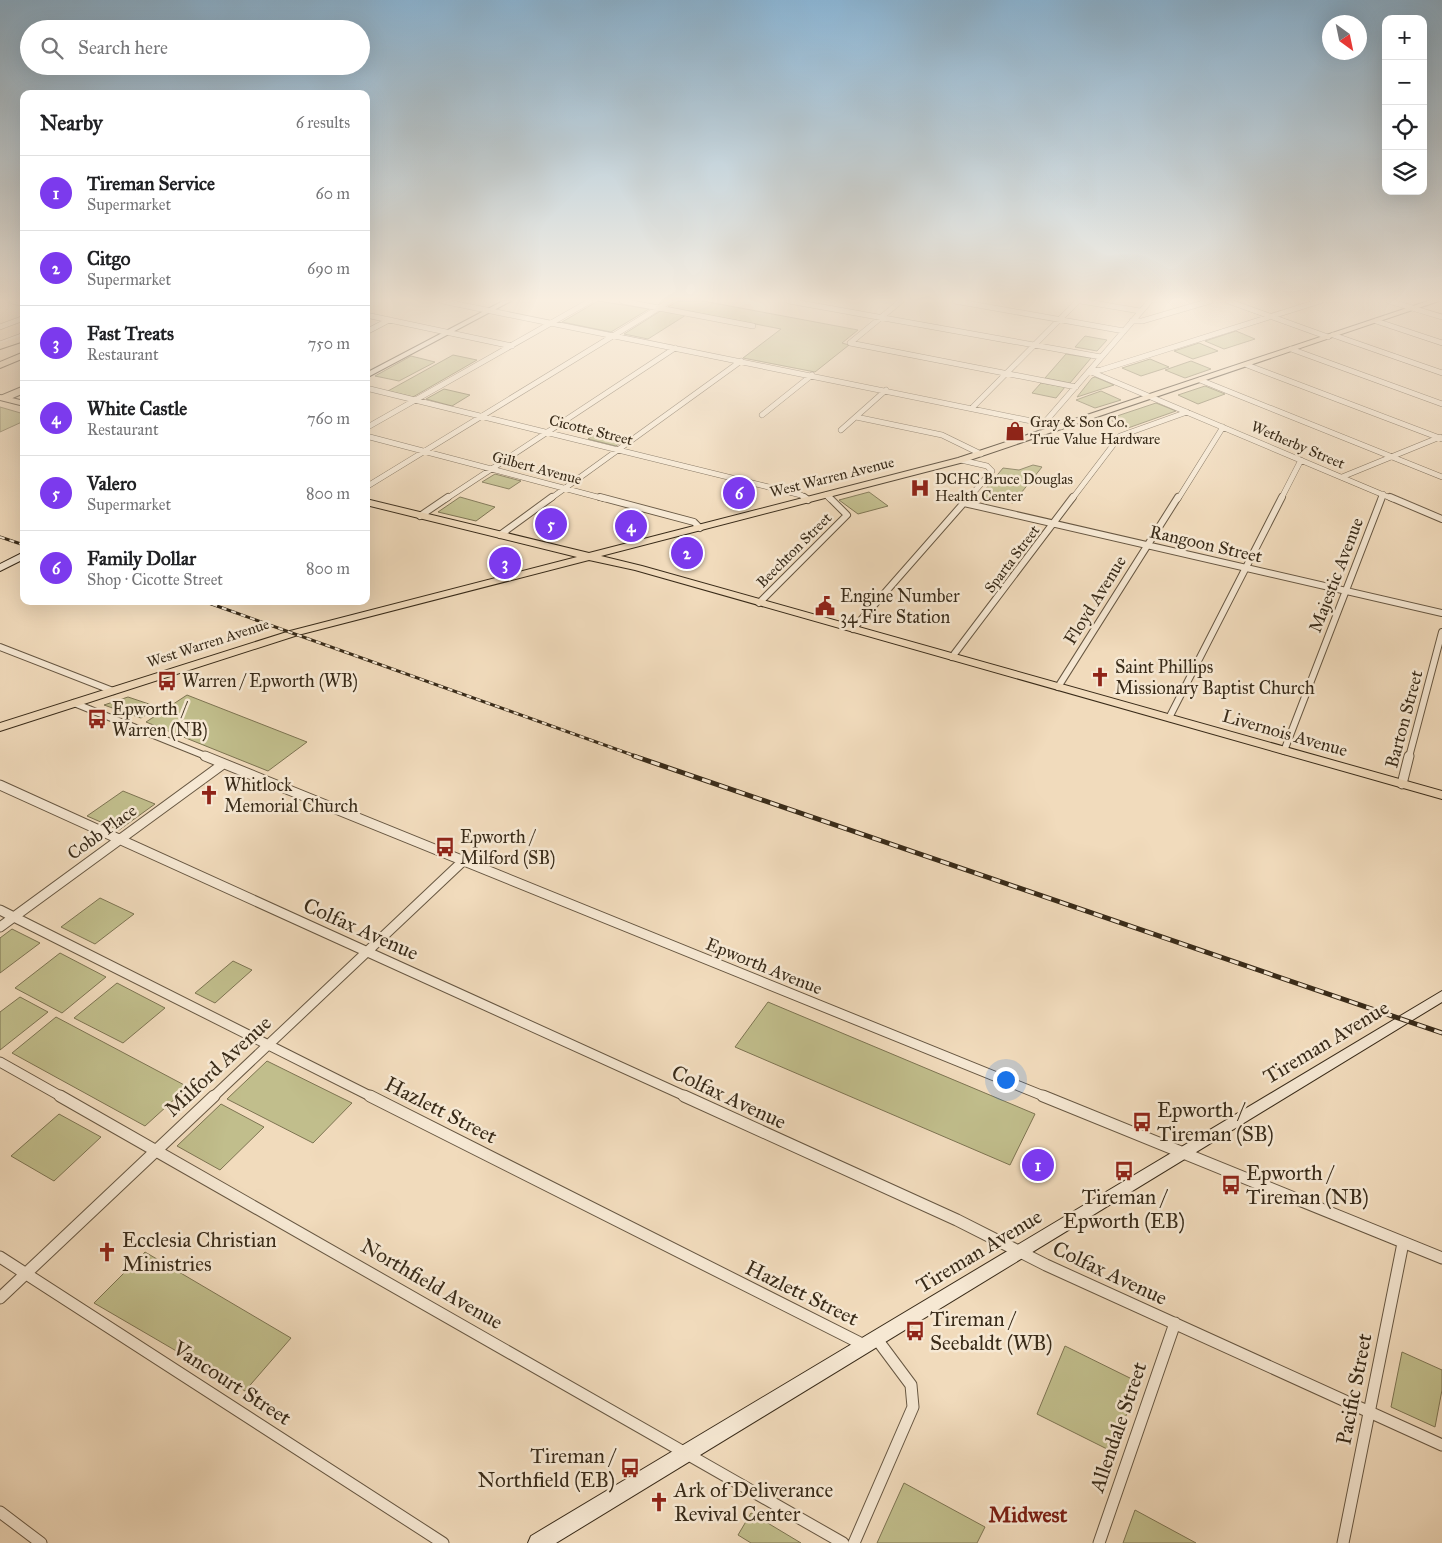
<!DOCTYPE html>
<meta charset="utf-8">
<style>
body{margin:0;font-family:"IM FELL Great Primer",serif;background:#f6f6f6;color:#202124}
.controls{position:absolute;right:15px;top:15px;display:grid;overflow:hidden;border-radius:10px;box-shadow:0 5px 20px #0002}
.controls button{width:45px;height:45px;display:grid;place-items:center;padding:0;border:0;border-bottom:1px solid #e0e0e0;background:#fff;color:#202124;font:25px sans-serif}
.compass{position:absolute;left:1322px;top:15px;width:45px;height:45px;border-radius:50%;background:#fff;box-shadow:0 5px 20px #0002;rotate:147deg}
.you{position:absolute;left:1005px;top:1079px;width:18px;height:18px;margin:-12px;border:4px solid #fff;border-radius:50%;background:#1a73e8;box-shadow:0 0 0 8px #1a73e833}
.badge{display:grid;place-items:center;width:32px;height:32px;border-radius:50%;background:#7c3aed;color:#fff;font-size:16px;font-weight:700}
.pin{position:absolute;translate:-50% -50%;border:2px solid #fff;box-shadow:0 1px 5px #0006}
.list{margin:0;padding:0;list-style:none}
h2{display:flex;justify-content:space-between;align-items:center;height:65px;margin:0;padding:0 20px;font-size:21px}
h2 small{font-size:16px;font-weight:400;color:#757577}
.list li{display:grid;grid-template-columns:32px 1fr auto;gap:15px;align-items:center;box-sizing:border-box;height:75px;padding:0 20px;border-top:1px solid #e0e0e0}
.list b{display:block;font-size:19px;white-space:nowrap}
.list p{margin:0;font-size:16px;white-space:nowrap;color:#757577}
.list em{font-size:16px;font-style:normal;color:#757577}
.icon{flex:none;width:28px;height:28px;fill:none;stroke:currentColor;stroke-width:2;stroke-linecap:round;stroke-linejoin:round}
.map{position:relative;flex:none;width:1442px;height:1543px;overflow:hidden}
.search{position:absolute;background:#fff;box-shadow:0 5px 20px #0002;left:20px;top:20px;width:350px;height:55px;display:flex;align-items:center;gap:12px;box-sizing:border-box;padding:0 18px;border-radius:28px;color:#757577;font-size:19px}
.panel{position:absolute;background:#fff;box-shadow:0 5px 20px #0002;left:20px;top:90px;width:350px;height:515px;border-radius:10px}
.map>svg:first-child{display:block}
.green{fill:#c1be8c;stroke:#7d7452}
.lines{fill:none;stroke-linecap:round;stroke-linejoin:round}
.street-far3-casing{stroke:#675742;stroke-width:6}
.street-far2-casing{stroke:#675742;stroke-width:8}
.street-far1-casing{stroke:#675742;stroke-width:11}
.street-casing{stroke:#675742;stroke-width:13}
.secondary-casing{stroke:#392b19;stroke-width:2}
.primary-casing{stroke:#392b19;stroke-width:2}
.highway-casing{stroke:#392b19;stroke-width:2}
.street-far3{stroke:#f6e8d3;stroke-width:5}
.street-far2{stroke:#f6e8d3;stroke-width:6}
.street-far1{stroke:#f6e8d3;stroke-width:9}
.street{stroke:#f6e8d3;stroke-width:11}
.secondary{fill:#f6e8d3;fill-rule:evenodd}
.primary{fill:#f1dbbc;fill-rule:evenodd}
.highway{fill:#f1dbbc;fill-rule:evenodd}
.rail-far1-casing{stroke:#392b19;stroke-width:3}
.rail-casing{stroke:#392b19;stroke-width:5}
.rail-far1{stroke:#f6e8d3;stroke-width:2;stroke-dasharray:5;stroke-linecap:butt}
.rail{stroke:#f6e8d3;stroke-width:3;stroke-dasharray:9;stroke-linecap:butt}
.labels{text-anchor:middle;stroke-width:5;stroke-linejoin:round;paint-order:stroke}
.far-poi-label{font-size:15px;fill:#392b19;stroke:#f6e8d3;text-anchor:start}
.far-street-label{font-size:15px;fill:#392b19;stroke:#f6e8d3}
.street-label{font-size:18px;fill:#392b19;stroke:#f6e8d3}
.poi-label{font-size:18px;fill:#392b19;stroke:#f6e8d3;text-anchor:start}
.near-street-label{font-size:21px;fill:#392b19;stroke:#f6e8d3}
.near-poi-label{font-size:21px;fill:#392b19;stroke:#f6e8d3;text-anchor:start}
.near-neighbourhood-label{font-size:22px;font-weight:bold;fill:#7a1f14;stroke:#f6e8d3}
</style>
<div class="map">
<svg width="1442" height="1543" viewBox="0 0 1442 1543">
<rect width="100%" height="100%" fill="#f1dbbc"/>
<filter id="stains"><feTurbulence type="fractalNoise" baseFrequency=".004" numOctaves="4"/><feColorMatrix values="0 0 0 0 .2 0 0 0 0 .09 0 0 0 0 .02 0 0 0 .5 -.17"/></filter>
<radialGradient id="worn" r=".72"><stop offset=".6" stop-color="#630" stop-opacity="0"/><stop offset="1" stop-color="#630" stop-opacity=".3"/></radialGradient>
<path class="green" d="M 598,301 L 649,309 L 611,332 L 562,322 Z
M 678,301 L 703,301 L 858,330 L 842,343 L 849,345 L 815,372 L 743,358 L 781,329 L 668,307 Z
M 662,310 L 686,315 L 648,339 L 624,334 Z
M 1236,331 L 1255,339 L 1224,349 L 1205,341 Z
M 1085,336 L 1107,340 L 1097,351 L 1075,347 Z
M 1199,343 L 1218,351 L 1193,359 L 1174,351 Z
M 1066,354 L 1091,358 L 1070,383 L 1045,378 Z
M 453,355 L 477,360 L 413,397 L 388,391 Z
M 411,356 L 435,362 L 399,381 L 375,376 Z
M 1150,359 L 1169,367 L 1141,376 L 1122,368 Z
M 1191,361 L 1211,369 L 1185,378 L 1165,370 Z
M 1095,377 L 1114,385 L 1077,397 L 1092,378 Z
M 1041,383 L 1065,387 L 1056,398 L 1032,393 Z
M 1205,386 L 1225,394 L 1198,404 L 1178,395 Z
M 444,389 L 470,395 L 452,406 L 426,399 Z
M 1101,391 L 1121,400 L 1095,408 L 1076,400 Z
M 1156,403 L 1176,411 L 1128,428 L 1108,419 Z
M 0,407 L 24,414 L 24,421 L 0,432 Z
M 601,430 L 628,437 L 616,446 L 588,439 Z
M 1033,465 L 1042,467 L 1013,503 L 980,496 L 1003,468 L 1019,470 Z
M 495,474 L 521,481 L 509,489 L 482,482 Z
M 869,492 L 888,506 L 858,514 L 839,500 Z
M 460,497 L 495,507 L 476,521 L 438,512 Z
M 187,695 L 307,742 L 268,771 L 146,722 Z
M 128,697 L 158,707 L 141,718 L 104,705 Z
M 123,791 L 155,804 L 119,830 L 87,816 Z
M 100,898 L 134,914 L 95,944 L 61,927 Z
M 12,929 L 40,943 L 0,973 L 0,938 Z
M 60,953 L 106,977 L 62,1013 L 15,988 Z
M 233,961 L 252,970 L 215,1003 L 195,993 Z
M 117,983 L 165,1008 L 123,1043 L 74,1018 Z
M 20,997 L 48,1012 L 0,1050 L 0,1012 Z
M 768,1002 L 1035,1114 L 1010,1165 L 735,1047 Z
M 56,1017 L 188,1087 L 145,1126 L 12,1053 Z
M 267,1061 L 352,1103 L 313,1143 L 227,1099 Z
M 221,1104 L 264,1127 L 220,1170 L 177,1146 Z
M 59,1114 L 101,1137 L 54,1181 L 11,1156 Z
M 145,1252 L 291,1338 L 245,1391 L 94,1303 Z
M 1065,1346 L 1138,1382 L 1113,1452 L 1037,1414 Z
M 1402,1352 L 1442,1370 L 1442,1390 L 1435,1427 L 1391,1407 Z
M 904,1483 L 985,1527 L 977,1543 L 877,1543 Z
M 1135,1510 L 1196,1543 L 1123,1543 Z
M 751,1513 L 801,1543 L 751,1543 L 738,1535 Z"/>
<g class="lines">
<defs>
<path id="street-far3" d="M 12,301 L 24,304
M 442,301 L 1061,427
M 622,301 L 753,326
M 789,301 L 1101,357
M 901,301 L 850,343 L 1076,387
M 955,301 L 1124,331
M 1081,301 L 1140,311
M 1228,301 L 1328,337
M 1389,301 L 1442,317
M 366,315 L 512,346
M 1132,321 L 1142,321 L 1210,301
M 1376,321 L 1442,343
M 0,327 L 24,318
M 366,332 L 389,320
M 1333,335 L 1442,373
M 0,344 L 24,335
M 1291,349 L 1442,404
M 1247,365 L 1442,439
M 1089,371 L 1393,499
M 1091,371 L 1101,370 L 1320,301
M 1200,380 L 1442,477
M 366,388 L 801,495 L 806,499
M 973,407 L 1078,301
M 762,415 L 812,375
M 856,417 L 942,435 L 981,454
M 1045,422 L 1150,301
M 366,428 L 590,301
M 841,430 L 886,390
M 366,436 L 605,499
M 961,460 L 987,466 L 992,471 L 968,499
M 1342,477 L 1440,437
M 366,487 L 670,301
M 826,495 L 830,499
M 446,499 L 675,348
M 550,499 L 741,361
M 1072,499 L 1120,436 L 1187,412
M 1178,499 L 1223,427
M 1281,499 L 1301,460
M 1381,499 L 1383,494"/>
<path id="street-far2" d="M 600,497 L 694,522 L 700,528
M 804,497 L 808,500
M 1390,497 L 1442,519
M 964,503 L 1442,613
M 420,516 L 448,497
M 500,535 L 552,497
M 759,603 L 847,515 L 829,497
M 853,629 L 969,497
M 0,647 L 113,691
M 952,657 L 1073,497
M 1058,687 L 1178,497
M 74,703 L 208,757
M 1169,718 L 1282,497
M 1284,751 L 1382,497
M 1409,757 L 1442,632"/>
<path id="street-far1" d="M 205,756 L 1046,1097
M 1402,784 L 1409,756
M 0,785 L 687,1097
M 0,910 L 372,1097
M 0,927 L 223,764
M 0,1062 L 62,1097
M 213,1097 L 462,862"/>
<path id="street" d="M 60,1096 L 843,1543
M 370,1096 L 864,1345
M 684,1096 L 957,1220 L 1046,1265 L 1442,1445
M 1043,1096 L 1442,1258
M 0,1257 L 443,1543
M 0,1298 L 214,1096
M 0,1512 L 41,1543
M 854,1543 L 913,1407 L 911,1385 L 876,1338
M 1099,1543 L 1175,1323
M 1343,1543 L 1403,1243"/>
<path id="secondary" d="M 503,301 L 511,301 L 366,378 L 366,373 Z
M 24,552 L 24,559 L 0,571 L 0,564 Z
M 1442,991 L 1442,1002 L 556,1543 L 528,1543 L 531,1536 Z"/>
<path id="primary" d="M 1428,301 L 1439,301 L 964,462 L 601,556 L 642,566 L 1442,791 L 1442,799 L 635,570 L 589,560 L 298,635 L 0,731 L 0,723 L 290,631 L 577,557 L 366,505 L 366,499 L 589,553 L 958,458 Z
M 0,395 L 24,401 L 24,406 L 0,400 Z"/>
<path id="highway" d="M 24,335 L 24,341 L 0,349 L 0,343 Z
M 24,352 L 24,358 L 0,368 L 0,362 Z
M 24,386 L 24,393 L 8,400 L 0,399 L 0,396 Z"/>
</defs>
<use href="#street-far3" class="street-far3-casing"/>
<use href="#street-far2" class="street-far2-casing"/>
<use href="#street-far1" class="street-far1-casing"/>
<use href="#street" class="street-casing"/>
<use href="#secondary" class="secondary-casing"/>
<use href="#primary" class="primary-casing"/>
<use href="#highway" class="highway-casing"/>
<use href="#street-far3" class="street-far3"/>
<use href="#street-far2" class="street-far2"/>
<use href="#street-far1" class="street-far1"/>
<use href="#street" class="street"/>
<use href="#secondary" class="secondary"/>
<use href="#primary" class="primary"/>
<use href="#highway" class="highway"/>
<defs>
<path id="rail-far1" d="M 0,537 L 24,545
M 203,601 L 638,757"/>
<path id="rail" d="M 634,756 L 1442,1033"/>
</defs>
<use href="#rail-far1" class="rail-far1-casing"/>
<use href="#rail" class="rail-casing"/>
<use href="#rail-far1" class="rail-far1"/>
<use href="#rail" class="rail"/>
</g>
<linearGradient id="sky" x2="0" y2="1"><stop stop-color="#8bb6d6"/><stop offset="0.58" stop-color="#f9efe1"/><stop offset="1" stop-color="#f9efe1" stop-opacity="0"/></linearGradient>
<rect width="1442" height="517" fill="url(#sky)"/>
<defs>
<symbol id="shop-bare" viewBox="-9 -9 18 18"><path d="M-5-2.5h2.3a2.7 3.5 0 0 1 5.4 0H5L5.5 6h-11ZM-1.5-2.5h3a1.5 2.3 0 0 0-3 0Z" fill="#8f2418" stroke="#f6e8d3" stroke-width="2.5" paint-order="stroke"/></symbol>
<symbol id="hospital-bare" viewBox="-9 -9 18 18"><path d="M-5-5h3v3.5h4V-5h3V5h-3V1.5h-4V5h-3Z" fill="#8f2418" stroke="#f6e8d3" stroke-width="2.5" paint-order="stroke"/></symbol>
<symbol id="civic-bare" viewBox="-9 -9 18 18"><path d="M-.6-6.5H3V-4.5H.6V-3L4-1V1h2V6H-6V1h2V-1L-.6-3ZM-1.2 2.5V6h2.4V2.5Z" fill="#8f2418" stroke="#f6e8d3" stroke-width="2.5" paint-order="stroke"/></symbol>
<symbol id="church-bare" viewBox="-9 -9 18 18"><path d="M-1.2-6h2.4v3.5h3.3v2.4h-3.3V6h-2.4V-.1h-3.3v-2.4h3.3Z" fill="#8f2418" stroke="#f6e8d3" stroke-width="2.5" paint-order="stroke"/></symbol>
<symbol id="bus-bare" viewBox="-9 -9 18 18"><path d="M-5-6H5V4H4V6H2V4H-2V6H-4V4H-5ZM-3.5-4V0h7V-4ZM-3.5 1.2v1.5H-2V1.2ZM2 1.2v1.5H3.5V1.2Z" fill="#8f2418" stroke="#f6e8d3" stroke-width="2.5" paint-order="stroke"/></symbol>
</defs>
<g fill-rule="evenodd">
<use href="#shop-bare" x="1001" y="417" width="28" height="28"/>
<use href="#hospital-bare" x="906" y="474" width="28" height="28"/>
<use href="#civic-bare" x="811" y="592" width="28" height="28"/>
<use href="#church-bare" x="1086" y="663" width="28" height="28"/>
<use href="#bus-bare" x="153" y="667" width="28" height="28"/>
<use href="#bus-bare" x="83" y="705" width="28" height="28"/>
<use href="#church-bare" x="195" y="781" width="28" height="28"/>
<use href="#bus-bare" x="431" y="833" width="28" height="28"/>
<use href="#bus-bare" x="1128" y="1108" width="28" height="28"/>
<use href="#bus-bare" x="1110" y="1157" width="28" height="28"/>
<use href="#bus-bare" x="1217" y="1171" width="28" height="28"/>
<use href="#church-bare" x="93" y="1238" width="28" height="28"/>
<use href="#bus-bare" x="901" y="1317" width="28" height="28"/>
<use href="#bus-bare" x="616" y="1454" width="28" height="28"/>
<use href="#church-bare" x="645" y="1488" width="28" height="28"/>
</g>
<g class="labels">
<g class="far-poi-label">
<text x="1030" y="427">Gray &amp; Son Co.<tspan x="1030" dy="17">True Value Hardware</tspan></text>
<text x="935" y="484">DCHC Bruce Douglas<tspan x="935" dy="17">Health Center</tspan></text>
</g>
<g class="far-street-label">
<text transform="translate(591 430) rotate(14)" y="5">Cicotte Street</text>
<text transform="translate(1298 445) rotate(23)" y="5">Wetherby Street</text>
<text transform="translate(537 468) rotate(15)" y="5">Gilbert Avenue</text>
<text transform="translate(832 477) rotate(-14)" y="5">West Warren Avenue</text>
<text transform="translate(794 550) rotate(-45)" y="5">Beechton Street</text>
<text transform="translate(1012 559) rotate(-53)" y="5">Sparta Street</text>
<text transform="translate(208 643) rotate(-18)" y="5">West Warren Avenue</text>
</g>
<g class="street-label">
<text transform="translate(1206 544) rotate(13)" y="6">Rangoon Street</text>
<text transform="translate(1336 575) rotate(-69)" y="6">Majestic Avenue</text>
<text transform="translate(1095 600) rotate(-58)" y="6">Floyd Avenue</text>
<text transform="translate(1404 719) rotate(-75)" y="6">Barton Street</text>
<text transform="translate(1285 733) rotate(16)" y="6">Livernois Avenue</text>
<text transform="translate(102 832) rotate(-36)" y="6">Cobb Place</text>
<text transform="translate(764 966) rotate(22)" y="6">Epworth Avenue</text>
</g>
<g class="poi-label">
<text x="840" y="602">Engine Number<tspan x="840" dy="21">34 Fire Station</tspan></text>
<text x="1115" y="673">Saint Phillips<tspan x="1115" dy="21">Missionary Baptist Church</tspan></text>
<text x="182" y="687">Warren / Epworth (WB)</text>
<text x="112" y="715">Epworth /<tspan x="112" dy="21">Warren (NB)</tspan></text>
<text x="224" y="791">Whitlock<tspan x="224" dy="21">Memorial Church</tspan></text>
<text x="460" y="843">Epworth /<tspan x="460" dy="21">Milford (SB)</tspan></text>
</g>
<g class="near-street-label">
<text transform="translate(361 929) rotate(24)" y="7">Colfax Avenue</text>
<text transform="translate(1326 1042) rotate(-31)" y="7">Tireman Avenue</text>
<text transform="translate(218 1066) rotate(-43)" y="7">Milford Avenue</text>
<text transform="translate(729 1097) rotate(25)" y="7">Colfax Avenue</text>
<text transform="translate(441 1110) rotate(27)" y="7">Hazlett Street</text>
<text transform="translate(979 1251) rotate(-31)" y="7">Tireman Avenue</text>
<text transform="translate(1110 1273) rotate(25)" y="7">Colfax Avenue</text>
<text transform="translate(432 1284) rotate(30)" y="7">Northfield Avenue</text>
<text transform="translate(802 1293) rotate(26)" y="7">Hazlett Street</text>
<text transform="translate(232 1383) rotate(33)" y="7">Vancourt Street</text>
<text transform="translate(1354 1389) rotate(-79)" y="7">Pacific Street</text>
<text transform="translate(1118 1427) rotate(-71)" y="7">Allendale Street</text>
</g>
<g class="near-poi-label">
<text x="1157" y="1117">Epworth /<tspan x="1157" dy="24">Tireman (SB)</tspan></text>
<text x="1246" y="1180">Epworth /<tspan x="1246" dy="24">Tireman (NB)</tspan></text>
<text x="1124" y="1204" text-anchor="middle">Tireman /<tspan x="1124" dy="24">Epworth (EB)</tspan></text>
<text x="122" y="1247">Ecclesia Christian<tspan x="122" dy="24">Ministries</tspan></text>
<text x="930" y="1326">Tireman /<tspan x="930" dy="24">Seebaldt (WB)</tspan></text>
<text x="615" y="1463" text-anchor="end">Tireman /<tspan x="615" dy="24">Northfield (EB)</tspan></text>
<text x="674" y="1497">Ark of Deliverance<tspan x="674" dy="24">Revival Center</tspan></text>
</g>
<g class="near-neighbourhood-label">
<text x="1028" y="1522">Midwest</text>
</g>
</g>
<rect width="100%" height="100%" filter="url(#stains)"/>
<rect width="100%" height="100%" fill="url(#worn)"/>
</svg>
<div class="controls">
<button>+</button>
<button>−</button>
<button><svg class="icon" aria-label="locate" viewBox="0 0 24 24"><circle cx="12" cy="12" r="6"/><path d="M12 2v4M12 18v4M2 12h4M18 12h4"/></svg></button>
<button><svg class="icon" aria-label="layers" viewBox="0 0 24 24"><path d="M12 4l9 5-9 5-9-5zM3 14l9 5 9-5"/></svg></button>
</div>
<svg class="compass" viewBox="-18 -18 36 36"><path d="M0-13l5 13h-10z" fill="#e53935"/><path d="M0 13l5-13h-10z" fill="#757577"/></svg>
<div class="you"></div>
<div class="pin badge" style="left:1038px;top:1165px">1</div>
<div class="pin badge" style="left:687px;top:553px">2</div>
<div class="pin badge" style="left:505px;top:563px">3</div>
<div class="pin badge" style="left:631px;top:526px">4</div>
<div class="pin badge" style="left:551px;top:524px">5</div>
<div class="pin badge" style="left:739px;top:493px">6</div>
<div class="search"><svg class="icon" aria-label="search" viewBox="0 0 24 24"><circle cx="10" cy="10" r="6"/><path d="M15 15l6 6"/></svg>Search here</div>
<section class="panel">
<h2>Nearby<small>6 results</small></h2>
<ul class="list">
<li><span class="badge">1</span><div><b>Tireman Service</b><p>Supermarket</p></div><em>60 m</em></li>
<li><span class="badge">2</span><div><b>Citgo</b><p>Supermarket</p></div><em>690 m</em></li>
<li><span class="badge">3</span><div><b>Fast Treats</b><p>Restaurant</p></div><em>750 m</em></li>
<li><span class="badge">4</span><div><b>White Castle</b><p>Restaurant</p></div><em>760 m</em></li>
<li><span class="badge">5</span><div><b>Valero</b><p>Supermarket</p></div><em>800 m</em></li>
<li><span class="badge">6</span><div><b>Family Dollar</b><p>Shop · Cicotte Street</p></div><em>800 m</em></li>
</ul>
</section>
</div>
